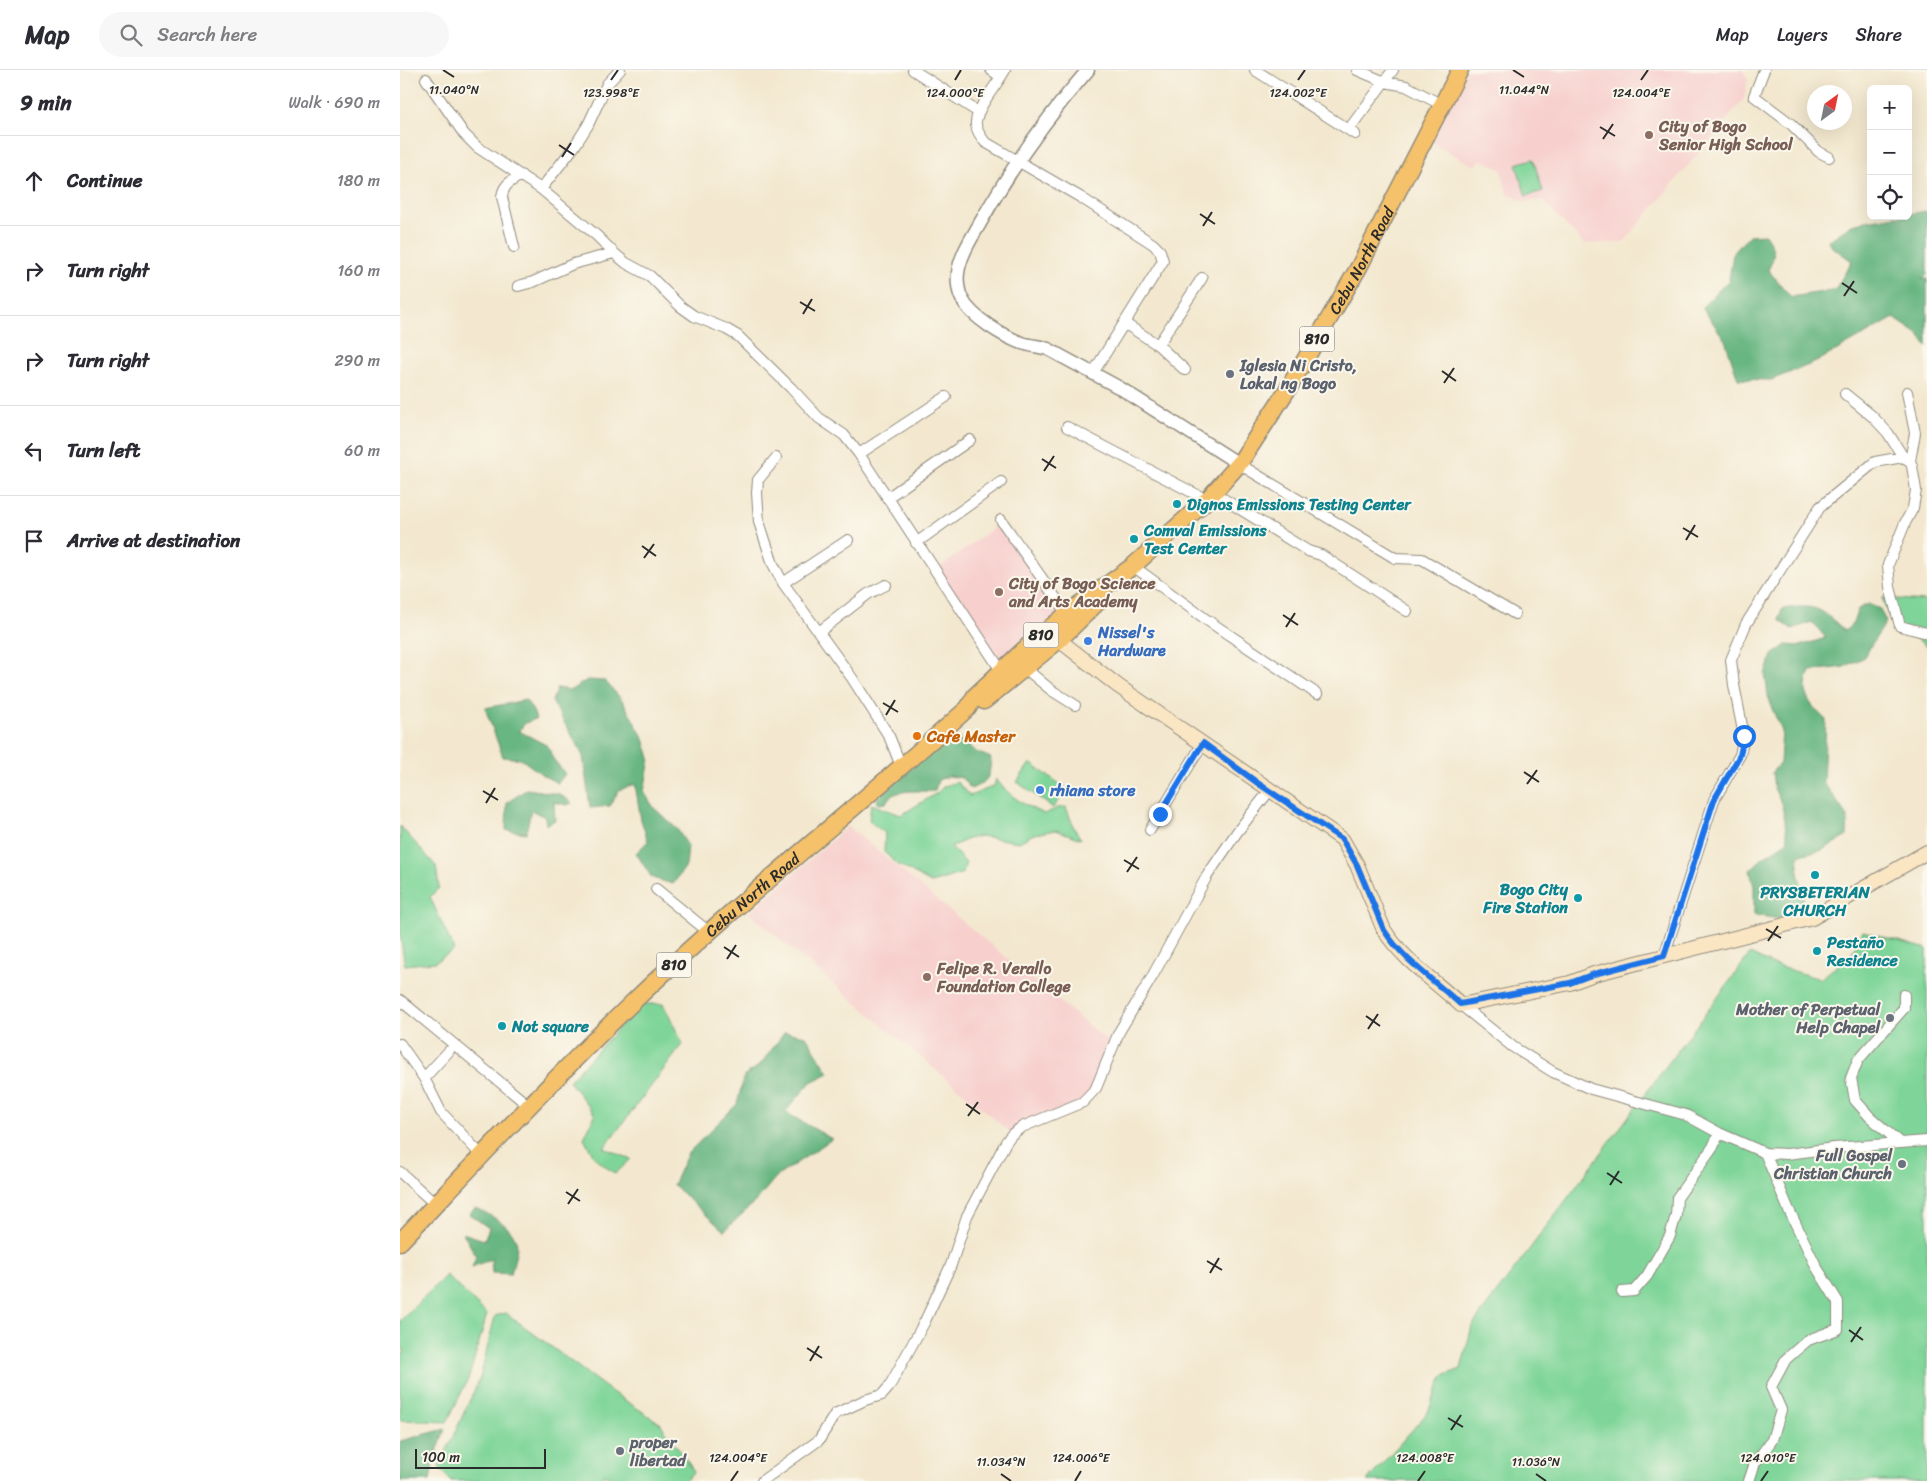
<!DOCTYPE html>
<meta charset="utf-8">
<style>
body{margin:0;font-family:Sriracha,sans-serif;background:#f7f7f7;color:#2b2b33}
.controls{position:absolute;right:15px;top:15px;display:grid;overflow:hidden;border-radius:8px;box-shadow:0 5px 20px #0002}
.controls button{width:45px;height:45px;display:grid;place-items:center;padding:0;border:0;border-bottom:1px solid #e1e1e2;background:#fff;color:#2b2b33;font:25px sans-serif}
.compass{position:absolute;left:1407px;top:15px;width:45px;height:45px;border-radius:50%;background:#fff;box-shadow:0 5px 20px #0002;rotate:33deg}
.scale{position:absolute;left:15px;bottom:12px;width:131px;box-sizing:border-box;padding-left:5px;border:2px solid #2b2b2b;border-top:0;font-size:14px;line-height:18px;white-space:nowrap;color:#2b2b2b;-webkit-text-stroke:4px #fbf7ec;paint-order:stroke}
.stop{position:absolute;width:15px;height:15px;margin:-11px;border:4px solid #1a73e8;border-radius:50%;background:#fff}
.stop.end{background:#1a73e8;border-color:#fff;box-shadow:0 1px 5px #0008}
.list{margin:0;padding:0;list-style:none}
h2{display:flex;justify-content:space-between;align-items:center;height:65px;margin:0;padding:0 20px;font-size:21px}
h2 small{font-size:16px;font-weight:400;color:#7c7c81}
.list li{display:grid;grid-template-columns:32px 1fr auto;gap:15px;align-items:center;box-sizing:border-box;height:90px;padding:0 20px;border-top:1px solid #e1e1e2}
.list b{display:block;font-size:19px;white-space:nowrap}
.list em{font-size:16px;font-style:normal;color:#7c7c81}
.icon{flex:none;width:28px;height:28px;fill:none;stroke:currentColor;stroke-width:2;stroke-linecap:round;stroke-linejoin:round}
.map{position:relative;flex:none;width:1527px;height:1411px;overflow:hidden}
header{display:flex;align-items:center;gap:30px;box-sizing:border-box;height:70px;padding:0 25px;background:#fff;border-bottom:1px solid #e1e1e2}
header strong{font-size:24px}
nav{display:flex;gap:28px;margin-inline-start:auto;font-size:18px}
.search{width:350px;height:45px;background:#f7f7f7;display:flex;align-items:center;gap:12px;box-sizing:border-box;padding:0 18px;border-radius:28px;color:#7c7c81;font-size:19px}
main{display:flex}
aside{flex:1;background:#fff}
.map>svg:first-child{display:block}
.built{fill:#f7d0ce}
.green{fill:#7fd599;stroke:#558062}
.forest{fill:#67b681;stroke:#497056}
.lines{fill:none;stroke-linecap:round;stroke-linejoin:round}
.minor-casing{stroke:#8f8a7d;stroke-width:12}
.tertiary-casing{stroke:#8f8a7d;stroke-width:15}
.secondary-casing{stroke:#8f8a7d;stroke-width:16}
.trunk-casing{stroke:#8f8a7d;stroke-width:19}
.minor{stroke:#fff;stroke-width:10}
.tertiary{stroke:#fff;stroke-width:12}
.secondary{stroke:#fbe6c4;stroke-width:14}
.trunk{stroke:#f5c16b;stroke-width:16}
.route{stroke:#1a73e8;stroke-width:6}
.ticks{fill:none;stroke:#2b2b2b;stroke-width:2}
.education-dot{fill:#8d6e63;stroke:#fbf7ec;stroke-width:2}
.worship-dot{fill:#6b7280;stroke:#fbf7ec;stroke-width:2}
.culture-dot{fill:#0f9aa8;stroke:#fbf7ec;stroke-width:2}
.shop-dot{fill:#3f7fe0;stroke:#fbf7ec;stroke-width:2}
.food-dot{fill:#e8710a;stroke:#fbf7ec;stroke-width:2}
.labels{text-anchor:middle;stroke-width:4;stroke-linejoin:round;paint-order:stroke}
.shield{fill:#fbf7ec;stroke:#696865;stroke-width:1}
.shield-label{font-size:15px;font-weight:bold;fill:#2b2b2b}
.education-label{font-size:16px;font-weight:bold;fill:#785e54;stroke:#fbf7ec;text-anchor:start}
.street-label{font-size:16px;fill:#2b2b2b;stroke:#fbf7ec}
.worship-label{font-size:16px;font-weight:bold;fill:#5b616d;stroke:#fbf7ec;text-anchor:start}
.culture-label{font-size:16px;font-weight:bold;fill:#0d838f;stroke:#fbf7ec;text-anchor:start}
.shop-label{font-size:16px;font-weight:bold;fill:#366cbe;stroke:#fbf7ec;text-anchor:start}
.food-label{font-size:16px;font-weight:bold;fill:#c56008;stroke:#fbf7ec;text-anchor:start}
.ticks-label{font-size:12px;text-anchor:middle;fill:#2b2b2b;stroke:#fbf7ec;stroke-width:4;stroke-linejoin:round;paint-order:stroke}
</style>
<header>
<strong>Map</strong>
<div class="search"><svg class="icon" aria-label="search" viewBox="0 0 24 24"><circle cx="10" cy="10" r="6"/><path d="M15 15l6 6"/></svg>Search here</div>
<nav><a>Map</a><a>Layers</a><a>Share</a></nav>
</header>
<main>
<aside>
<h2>9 min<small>Walk · 690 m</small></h2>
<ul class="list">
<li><svg class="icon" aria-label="ahead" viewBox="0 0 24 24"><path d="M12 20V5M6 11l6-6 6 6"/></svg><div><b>Continue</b></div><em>180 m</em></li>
<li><svg class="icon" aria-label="right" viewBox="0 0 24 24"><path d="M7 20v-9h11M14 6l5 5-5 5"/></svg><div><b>Turn right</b></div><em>160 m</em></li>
<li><svg class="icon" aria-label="right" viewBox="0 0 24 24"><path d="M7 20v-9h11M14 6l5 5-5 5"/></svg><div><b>Turn right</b></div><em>290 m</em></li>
<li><svg class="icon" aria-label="left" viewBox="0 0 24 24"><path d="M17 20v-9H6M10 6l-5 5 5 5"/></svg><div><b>Turn left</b></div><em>60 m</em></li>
<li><svg class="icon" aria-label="arrive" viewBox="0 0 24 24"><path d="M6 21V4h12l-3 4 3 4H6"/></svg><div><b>Arrive at destination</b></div></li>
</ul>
</aside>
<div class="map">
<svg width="1527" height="1411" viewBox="0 0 1527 1411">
<rect width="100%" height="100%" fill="#fbf7ec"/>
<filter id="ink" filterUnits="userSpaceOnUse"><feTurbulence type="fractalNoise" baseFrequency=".02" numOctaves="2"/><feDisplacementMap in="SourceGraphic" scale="10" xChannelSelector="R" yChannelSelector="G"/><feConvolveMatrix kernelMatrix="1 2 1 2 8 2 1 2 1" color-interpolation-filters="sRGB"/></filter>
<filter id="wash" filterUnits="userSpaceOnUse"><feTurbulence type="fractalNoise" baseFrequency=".0096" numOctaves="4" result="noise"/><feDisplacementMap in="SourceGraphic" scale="20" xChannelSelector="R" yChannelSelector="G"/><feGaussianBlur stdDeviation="1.12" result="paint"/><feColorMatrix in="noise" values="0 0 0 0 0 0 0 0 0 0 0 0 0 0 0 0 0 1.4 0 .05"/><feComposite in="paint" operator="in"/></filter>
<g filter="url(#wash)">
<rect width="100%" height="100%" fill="#f3e8cf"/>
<path class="built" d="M 1067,0 L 1342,0 L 1348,9 L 1344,29 L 1224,172 L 1184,174 L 1142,130 L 1124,132 L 1107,123 L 1101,99 L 1081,90 L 1074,96 L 1030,71 Z
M 599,454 L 663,543 L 602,593 L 536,500 Z
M 448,756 L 707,971 L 701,1008 L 693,1027 L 611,1063 L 349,843 Z"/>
<path class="green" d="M 1133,89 L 1143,121 L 1126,126 L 1116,94 Z
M 1482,528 L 1525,531 L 1527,529 L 1527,577 L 1489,547 Z
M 630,693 L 667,719 L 653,738 L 617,712 Z
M 596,709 C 610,727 624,735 644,744 L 658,738 L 666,737 L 674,758 L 681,769 L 656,760 L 634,764 L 619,772 L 580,766 L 568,769 L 551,777 L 566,793 L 563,803 L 531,813 L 497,794 L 484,782 L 485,763 L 469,751 L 471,734 L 501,745 L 537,723 L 544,716 L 557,712 L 570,726 L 594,716 Z
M 0,756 L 36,796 L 39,818 L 30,827 L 54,880 L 35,892 L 5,895 L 0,865 Z
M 1463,861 L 1527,879 L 1527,1411 L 967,1411 L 1028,1342 L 1043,1306 L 1061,1299 L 1072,1256 L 1350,884 L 1371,894 L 1420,909 L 1451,885 Z
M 241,934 L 263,934 L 283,974 L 204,1078 L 231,1089 L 215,1104 L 195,1088 L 184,1068 L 195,1045 L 169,1011 Z
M 46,1205 L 87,1244 L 69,1307 L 47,1352 L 0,1350 L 0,1286 L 5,1282 L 0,1275 L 0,1251 Z
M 106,1243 L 212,1322 L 260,1353 L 294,1401 L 285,1411 L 217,1411 L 205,1404 L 198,1411 L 51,1411 L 39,1397 L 80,1308 L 95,1246 Z"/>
<path class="forest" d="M 1527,141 L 1527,205 L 1522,209 L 1527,209 L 1527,277 L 1519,265 L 1494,248 L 1416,292 L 1371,310 L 1338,309 L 1325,270 L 1302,237 L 1329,210 L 1333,184 L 1349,165 L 1365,164 C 1375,180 1376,184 1368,200 L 1391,227 L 1435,220 L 1452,191 L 1432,177 L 1428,171 L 1455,153 L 1496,146 L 1508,146 L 1508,144 Z
M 1468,534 L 1480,539 L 1486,552 L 1463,588 L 1444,597 L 1410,601 C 1400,626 1409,633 1426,650 L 1423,712 L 1448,747 L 1447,766 L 1422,780 L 1399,785 L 1398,802 L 1404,826 L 1397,844 L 1380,849 L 1354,845 L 1354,817 L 1350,800 L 1365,786 L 1388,771 L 1382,735 L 1374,718 L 1372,702 L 1380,693 L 1382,661 L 1369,632 L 1365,604 L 1372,585 L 1386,575 L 1399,576 L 1426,568 L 1412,552 L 1392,559 L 1379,550 L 1382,539 C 1417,534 1419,537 1445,561 L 1453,553 L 1458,539 Z
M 187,610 L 205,611 L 222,630 L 244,669 L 250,688 L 244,722 L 254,738 L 277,759 L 288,776 L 286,796 L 273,814 L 252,808 L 236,783 L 248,771 L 241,750 L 235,714 L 219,720 L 210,736 L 190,738 L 183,686 L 152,631 L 157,618 L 171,620 Z
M 126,630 L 133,641 L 136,649 L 125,653 L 119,661 L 148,676 L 152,687 L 165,704 L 158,713 L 144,706 L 121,689 L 103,687 L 85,638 Z
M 554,665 L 576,682 L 591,688 C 589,708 590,710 571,719 L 562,708 L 549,706 L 538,710 L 535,721 C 521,722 491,717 486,733 L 478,734 L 477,729 L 481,724 L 532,681 Z
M 127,719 L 159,724 L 172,733 L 167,735 L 154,732 L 155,750 L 146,755 L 145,747 L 131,740 L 126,763 L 106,760 L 107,733 Z
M 385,962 L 406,966 L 429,1003 L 411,1012 L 385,1042 L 432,1069 L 376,1107 L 356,1131 L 324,1161 L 273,1115 L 288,1083 L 337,1034 L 344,1006 L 360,995 Z
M 75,1138 C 90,1145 117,1157 117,1177 C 116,1185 113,1195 111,1204 L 92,1203 L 91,1189 L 72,1197 L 76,1186 L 63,1163 L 84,1170 L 89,1158 L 69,1144 Z
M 45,1359 L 33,1393 L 30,1411 L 0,1411 L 0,1371 Z"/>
</g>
<g filter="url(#ink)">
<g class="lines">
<defs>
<path id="minor" d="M 513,0 L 578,42
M 591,0 L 601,7
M 605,0 C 598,14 574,40 576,55 C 577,62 581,67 585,72 L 680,127 L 753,174 L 760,181 L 763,191 L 693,303
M 855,0 L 955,64
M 957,0 L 985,12 L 1006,16 L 1042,35
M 1364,0 L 1354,26 L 1391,54 L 1419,82 L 1429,87
M 26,9 L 64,64 L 77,77 L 141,119 L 197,166 L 214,183 L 226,193 L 250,206 L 280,236 L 294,246 L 326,259 L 338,266 L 391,318 L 419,348 L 444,365 L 459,384 L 604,605
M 949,59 L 993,0
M 141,119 L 174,77 L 188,55 L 207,14 L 220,0
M 114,177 L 102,127 C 103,115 111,111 121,105
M 118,216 L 133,212 L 173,194 L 214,183
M 724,253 L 758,275 L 785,300
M 758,275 L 802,208
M 1507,322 L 1515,363 L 1510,391
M 1445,324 L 1472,346 L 1488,363 L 1503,387
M 667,357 L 807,430
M 459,384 L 546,327
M 376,388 L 358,410 L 357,423 L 359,452 L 373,494 L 383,513 L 452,608 L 489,666 L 501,696
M 839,394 L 995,488 L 1022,489 L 1115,544
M 814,423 L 908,481 L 921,485 L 1007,541
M 487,428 L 570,370
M 601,450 L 667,544
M 516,473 L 601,412
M 733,496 L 807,550 L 917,624
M 383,513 L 448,470
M 419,562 L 468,524 L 486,515
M 626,599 L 651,620 L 675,635
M 750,760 L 803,673
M 256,819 L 310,863
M 1264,886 L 1314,730 L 1340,685 L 1344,666 L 1334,615 L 1331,590 L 1346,554 L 1420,437 L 1475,392 L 1503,387 L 1510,391 L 1512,396 L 1516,420 L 1513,438 L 1505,453 L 1488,495 L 1490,517 L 1500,556 L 1527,563
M 0,930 L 129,1036
M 1061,935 L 1113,977 L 1153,1002 L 1191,1019 L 1286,1045 L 1319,1063 L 1365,1083 L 1387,1084 L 1434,1078 L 1527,1071
M 0,974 L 24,1008 L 41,1042 L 82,1086
M 24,1008 L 49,981
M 1500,1073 L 1470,1047 L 1455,1030 L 1451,1008 L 1458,990 L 1504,938 L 1504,925
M 0,1102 L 36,1135
M 1222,1222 L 1234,1221 L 1247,1206 L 1270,1166 L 1276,1145 L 1277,1128 L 1313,1077 L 1319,1063
M 362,1411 L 419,1370 L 435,1344 L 465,1330 L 482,1325 L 489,1317 L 525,1251 L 551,1195 L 567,1146 L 606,1072 L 612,1064 L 622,1057 L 683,1032 L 696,1018 L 719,962 L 752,907 L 807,806 L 837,762 L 870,720
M 1349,1411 L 1355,1393 L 1372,1370 L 1381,1340 L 1371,1317 L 1386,1289 L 1408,1270 L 1438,1259 L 1438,1232 L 1417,1198 L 1388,1138 L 1365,1083"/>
<path id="tertiary" d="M 688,0 C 647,47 610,99 579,155 C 571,169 560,186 558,203 C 557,210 558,222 562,229 C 571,247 604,267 622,273 C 631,276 639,276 648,279 L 720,318 L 839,394"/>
<path id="secondary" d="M 653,562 L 659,570 L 718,616 L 942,769 L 957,795 L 984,860 C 1003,890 1035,911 1061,935 L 1170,913 L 1194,904 L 1412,848 L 1527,782"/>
<g id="trunk">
<path d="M 584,631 L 659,570 L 701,529"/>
<path id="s1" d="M 0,1172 C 76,1092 152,1010 232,933 C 339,830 457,738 568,638 L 575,626 L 629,575 L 667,544 L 733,496 L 807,430 L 839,394 L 891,314 L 959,197 L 1060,0"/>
</g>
</defs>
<use href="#minor" class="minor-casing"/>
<use href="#tertiary" class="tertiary-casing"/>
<use href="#secondary" class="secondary-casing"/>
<use href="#trunk" class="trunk-casing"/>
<use href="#minor" class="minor"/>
<use href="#tertiary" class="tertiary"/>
<use href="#secondary" class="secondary"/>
<use href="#trunk" class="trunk"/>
</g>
</g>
<g class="lines" filter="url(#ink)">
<path class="route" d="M 760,744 L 803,673 L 859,714 L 942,769 L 957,795 L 984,860 C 1003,890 1035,911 1060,934 L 1170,913 L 1194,904 L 1264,886 L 1314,730 L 1340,685 L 1344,666"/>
</g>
<path class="ticks" d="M 43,0 L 54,7M 1113,0 L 1124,7M 211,10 L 218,0M 555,10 L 561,0M 898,10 L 905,0M 1241,10 L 1248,0M 1200,57 L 1215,66M 1203,69 L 1213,54M 159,75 L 174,85M 162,87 L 171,73M 800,144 L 815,154M 803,156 L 812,142M 1442,213 L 1457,223M 1444,226 L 1454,211M 400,232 L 415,241M 403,244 L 412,229M 1042,301 L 1056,311M 1044,313 L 1054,298M 642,389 L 656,398M 644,401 L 654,386M 1283,458 L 1298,467M 1286,470 L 1295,455M 242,476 L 256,486M 244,488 L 254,474M 883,545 L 898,555M 886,557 L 895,543M 483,633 L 498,642M 486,645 L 495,630M 1124,702 L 1139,712M 1127,714 L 1137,700M 83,721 L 98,730M 86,733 L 95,718M 724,790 L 739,799M 727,802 L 737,787M 1366,859 L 1381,868M 1368,871 L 1378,856M 324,877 L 339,887M 327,889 L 336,875M 966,946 L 980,956M 968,959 L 978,944M 566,1034 L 580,1044M 568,1046 L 578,1032M 1207,1103 L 1222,1113M 1210,1115 L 1219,1101M 166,1122 L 180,1131M 168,1134 L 178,1119M 807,1191 L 822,1200M 810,1203 L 819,1188M 1449,1260 L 1463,1270M 1451,1272 L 1461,1257M 407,1278 L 422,1288M 410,1291 L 419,1276M 1048,1348 L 1063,1357M 1051,1360 L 1061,1345M 601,1404 L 611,1411M 1136,1404 L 1146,1411M 331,1411 L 338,1401M 675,1411 L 681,1401M 1018,1411 L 1025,1401M 1361,1411 L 1368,1401"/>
<g class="education-dot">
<circle cx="1249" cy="65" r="5"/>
<circle cx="599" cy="522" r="5"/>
<circle cx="527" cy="907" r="5"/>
</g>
<g class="worship-dot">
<circle cx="830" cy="304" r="5"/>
<circle cx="1490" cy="948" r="5"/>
<circle cx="1502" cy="1094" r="5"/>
<circle cx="220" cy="1381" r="5"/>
</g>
<g class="culture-dot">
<circle cx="777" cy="434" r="5"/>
<circle cx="734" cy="469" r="5"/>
<circle cx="1415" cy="805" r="5"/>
<circle cx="1178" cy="828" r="5"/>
<circle cx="1417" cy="881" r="5"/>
<circle cx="102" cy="956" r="5"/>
</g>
<g class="shop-dot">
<circle cx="688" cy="571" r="5"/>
<circle cx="640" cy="720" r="5"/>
</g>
<circle class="food-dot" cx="517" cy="666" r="5"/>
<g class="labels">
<g class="shield">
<rect x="899.5" y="256.5" width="35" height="25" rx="4"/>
<rect x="623.5" y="552.5" width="35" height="25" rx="4"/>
<rect x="256.5" y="882.5" width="35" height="25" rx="4"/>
</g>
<g class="shield-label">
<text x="917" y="274">810</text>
<text x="641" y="570">810</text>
<text x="274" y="900">810</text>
</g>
<g class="education-label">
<text x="1259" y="62">City of Bogo<tspan x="1259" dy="18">Senior High School</tspan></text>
<text x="609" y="519">City of Bogo Science<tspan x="609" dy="18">and Arts Academy</tspan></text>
<text x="537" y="904">Felipe R. Verallo<tspan x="537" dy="18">Foundation College</tspan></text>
</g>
<g class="street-label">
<text dy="6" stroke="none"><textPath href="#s1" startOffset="1384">Cebu North Road</textPath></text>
<text dy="6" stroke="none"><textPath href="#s1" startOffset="495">Cebu North Road</textPath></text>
</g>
<g class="worship-label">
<text x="840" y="301">Iglesia Ni Cristo,<tspan x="840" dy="18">Lokal ng Bogo</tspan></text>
<text x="1480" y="945" text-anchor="end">Mother of Perpetual<tspan x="1480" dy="18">Help Chapel</tspan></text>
<text x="1492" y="1091" text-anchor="end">Full Gospel<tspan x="1492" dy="18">Christian Church</tspan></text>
<text x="230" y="1378">proper<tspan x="230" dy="18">libertad</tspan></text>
</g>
<g class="culture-label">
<text x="787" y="440">Dignos Emissions Testing Center</text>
<text x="744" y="466">Comval Emissions<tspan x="744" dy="18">Test Center</tspan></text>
<text x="1168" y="825" text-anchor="end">Bogo City<tspan x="1168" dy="18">Fire Station</tspan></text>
<text x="1415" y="828" text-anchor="middle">PRYSBETERIAN<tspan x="1415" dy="18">CHURCH</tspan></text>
<text x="1427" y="878">Pestaño<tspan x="1427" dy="18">Residence</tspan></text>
<text x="112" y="962">Not square</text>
</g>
<g class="shop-label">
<text x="698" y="568">Nissel's<tspan x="698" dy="18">Hardware</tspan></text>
<text x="650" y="726">rhiana store</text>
</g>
<g class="food-label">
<text x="527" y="672">Cafe Master</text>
</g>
</g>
<g class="ticks-label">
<text x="54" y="24">11.040°N</text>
<text x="1124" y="24">11.044°N</text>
<text x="211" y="27">123.998°E</text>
<text x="555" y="27">124.000°E</text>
<text x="898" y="27">124.002°E</text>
<text x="1241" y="27">124.004°E</text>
<text x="338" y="1392">124.004°E</text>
<text x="681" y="1392">124.006°E</text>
<text x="1025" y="1392">124.008°E</text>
<text x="1368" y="1392">124.010°E</text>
<text x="601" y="1396">11.034°N</text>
<text x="1136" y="1396">11.036°N</text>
</g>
</svg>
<div class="controls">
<button>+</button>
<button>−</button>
<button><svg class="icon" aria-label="locate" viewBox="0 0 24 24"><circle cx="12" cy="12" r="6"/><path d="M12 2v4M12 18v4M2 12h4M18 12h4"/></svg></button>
</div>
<svg class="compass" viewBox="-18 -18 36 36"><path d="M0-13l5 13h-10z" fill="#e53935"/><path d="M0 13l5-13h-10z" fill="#7c7c81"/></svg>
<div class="scale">100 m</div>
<div class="stop" style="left:1344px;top:666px"></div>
<div class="stop end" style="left:760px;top:744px"></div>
</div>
</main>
